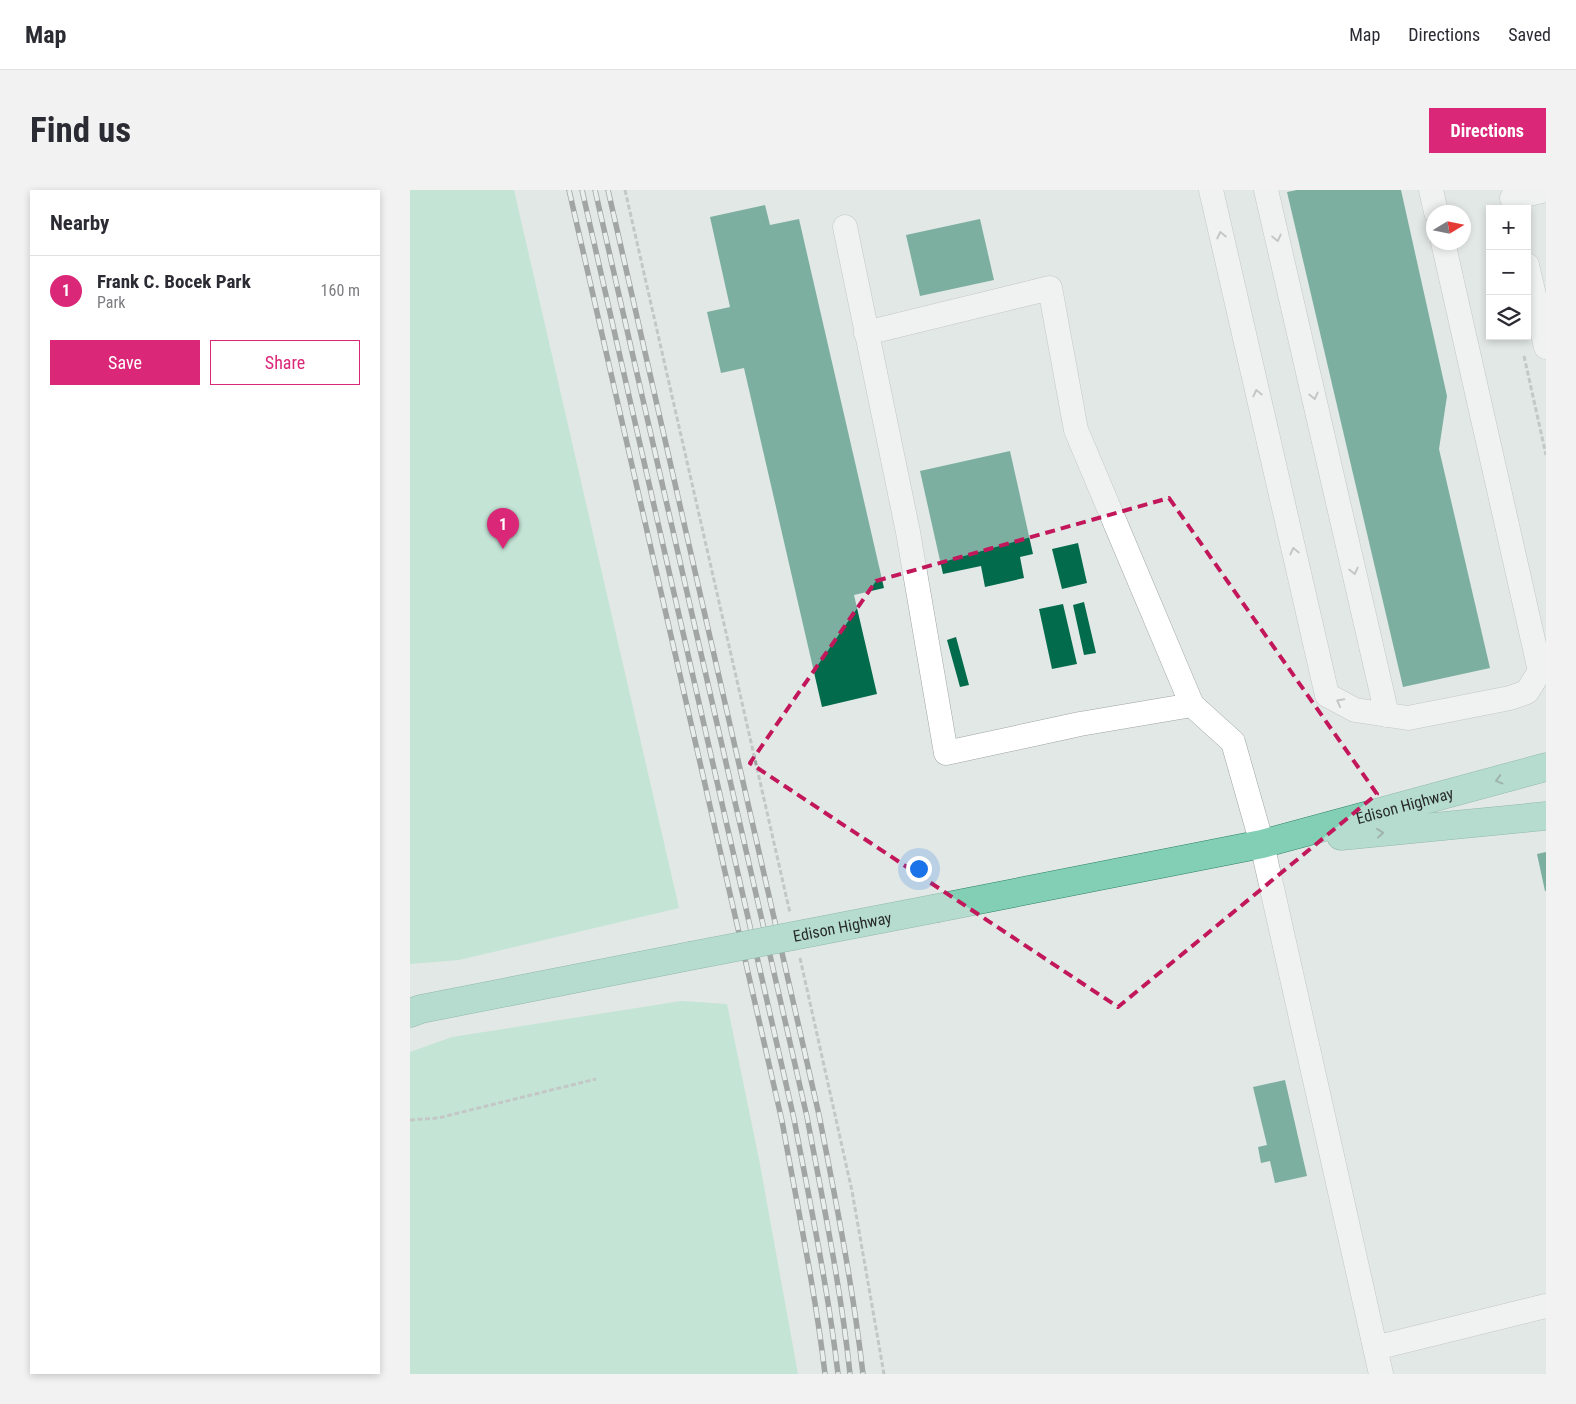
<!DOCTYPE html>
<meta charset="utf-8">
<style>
body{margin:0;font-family:"Roboto Condensed",sans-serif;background:#f2f2f3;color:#2b2b33}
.controls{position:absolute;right:15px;top:15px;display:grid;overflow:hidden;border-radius:0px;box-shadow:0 2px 8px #0003}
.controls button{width:45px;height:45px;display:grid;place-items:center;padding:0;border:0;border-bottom:1px solid #e1e1e2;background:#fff;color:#2b2b33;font:25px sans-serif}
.compass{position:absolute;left:1016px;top:15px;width:45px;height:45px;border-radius:50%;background:#fff;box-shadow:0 2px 8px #0003;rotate:80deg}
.you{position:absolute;left:508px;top:678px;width:18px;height:18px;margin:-12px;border:4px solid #fff;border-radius:50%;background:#1a73e8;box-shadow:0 0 0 8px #1a73e833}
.badge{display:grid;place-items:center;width:32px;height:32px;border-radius:50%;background:#db2777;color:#fff;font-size:16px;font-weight:700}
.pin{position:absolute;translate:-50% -41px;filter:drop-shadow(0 1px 2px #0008)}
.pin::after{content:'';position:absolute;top:26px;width:18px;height:15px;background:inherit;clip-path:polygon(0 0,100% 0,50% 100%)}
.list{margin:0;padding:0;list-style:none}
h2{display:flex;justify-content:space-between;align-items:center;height:65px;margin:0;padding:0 20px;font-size:21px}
h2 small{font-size:16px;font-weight:400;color:#7c7c81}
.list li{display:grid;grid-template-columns:32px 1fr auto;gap:15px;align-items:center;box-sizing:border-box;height:70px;padding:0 20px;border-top:1px solid #e1e1e2}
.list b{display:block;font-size:19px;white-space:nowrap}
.list p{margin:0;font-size:16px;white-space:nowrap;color:#7c7c81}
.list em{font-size:16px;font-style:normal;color:#7c7c81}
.actions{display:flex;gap:10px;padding:15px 20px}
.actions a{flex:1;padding:11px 0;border:1px solid #db2777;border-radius:0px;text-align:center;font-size:18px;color:#db2777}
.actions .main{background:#db2777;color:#fff}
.icon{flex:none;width:28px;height:28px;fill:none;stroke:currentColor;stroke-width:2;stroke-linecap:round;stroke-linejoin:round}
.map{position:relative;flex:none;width:1136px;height:1184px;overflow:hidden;border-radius:0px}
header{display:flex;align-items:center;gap:30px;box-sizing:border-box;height:70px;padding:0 25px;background:#fff;border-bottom:1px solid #e1e1e2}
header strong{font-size:24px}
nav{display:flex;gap:28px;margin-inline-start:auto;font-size:18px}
.intro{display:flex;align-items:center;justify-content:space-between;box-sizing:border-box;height:120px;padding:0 30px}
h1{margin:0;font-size:35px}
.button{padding:12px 22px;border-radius:0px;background:#db2777;color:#fff;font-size:18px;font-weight:700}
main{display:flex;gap:30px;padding:0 30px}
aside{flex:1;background:#fff;border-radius:0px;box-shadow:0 2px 8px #0003}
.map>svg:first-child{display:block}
.green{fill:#9fe1c3}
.building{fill:#026b4c}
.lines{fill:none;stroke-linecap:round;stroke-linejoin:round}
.minor-casing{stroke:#9ea4a1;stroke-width:25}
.major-casing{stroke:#2c8164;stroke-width:29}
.path{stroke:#9ea3a1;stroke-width:3;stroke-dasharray:5 2.5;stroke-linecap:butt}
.minor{stroke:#fff;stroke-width:24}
.major{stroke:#82cfb5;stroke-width:28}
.rail-casing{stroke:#535755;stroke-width:5.5}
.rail{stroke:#eff5f2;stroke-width:4;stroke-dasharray:11;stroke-linecap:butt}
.major-bridge-casing{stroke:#2c8164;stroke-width:29;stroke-linecap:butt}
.major-bridge{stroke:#82cfb5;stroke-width:28}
.oneway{stroke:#9ea09f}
.oneway2{stroke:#507568}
.marked{fill:none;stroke:#c2185b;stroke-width:4;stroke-dasharray:10 6;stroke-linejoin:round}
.labels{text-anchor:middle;stroke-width:5;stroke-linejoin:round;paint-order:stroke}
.street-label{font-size:16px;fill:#282b29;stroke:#eff5f2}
</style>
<header>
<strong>Map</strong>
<nav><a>Map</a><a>Directions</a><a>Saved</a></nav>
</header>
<div class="intro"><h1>Find us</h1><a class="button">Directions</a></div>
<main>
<aside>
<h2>Nearby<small></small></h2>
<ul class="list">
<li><span class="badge">1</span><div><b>Frank C. Bocek Park</b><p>Park</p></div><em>160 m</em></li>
</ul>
<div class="actions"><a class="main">Save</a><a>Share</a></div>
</aside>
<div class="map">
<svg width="1136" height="1184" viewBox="0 0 1136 1184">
<rect width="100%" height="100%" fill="#e2e8e5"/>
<path class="green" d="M 0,0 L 104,0 L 269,718 L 49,770 L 0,774 Z
M 271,811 L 317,814 L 349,969 L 388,1184 L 0,1184 L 0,862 L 42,847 Z"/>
<path class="building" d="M 887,0 L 991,0 L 1037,206 L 1029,259 L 1080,478 L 993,497 L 877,2 Z
M 355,15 L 360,35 L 389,29 L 474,398 L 444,405 L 467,504 L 412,517 L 334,178 L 311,183 L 297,122 L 320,117 L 300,27 Z
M 570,29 L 584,90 L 510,106 L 496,45 Z
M 600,261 L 623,364 L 610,367 L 614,388 L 575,397 L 571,376 L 533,384 L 510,281 Z
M 668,353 L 677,393 L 652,399 L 642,359 Z
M 674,412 L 686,463 L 674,465 L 663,415 Z
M 653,414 L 667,474 L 642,479 L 629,419 Z
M 546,447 L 559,495 L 550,497 L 537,450 Z
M 1136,662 L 1136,701 L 1135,701 L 1127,664 Z
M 875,890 L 897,986 L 865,993 L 860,971 L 851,973 L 848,957 L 857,955 L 843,897 Z"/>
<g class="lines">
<defs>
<path id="minor" d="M 801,0 L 917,505 L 945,520 L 998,528 L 1100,508 L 1117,502 L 1130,481 L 1033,52
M 856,0 L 977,525
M 1021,0 L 1026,22
M 1102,8 L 1136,0
M 435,37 L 498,342 L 536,563 L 670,534 L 782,515
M 1117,75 L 1136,157
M 456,143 L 640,98 L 666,240 L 782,515 L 823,552 L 852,654 L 971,1184
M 965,1158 L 1136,1116"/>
<g id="major">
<path d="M 931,646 L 1136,626"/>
<path id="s1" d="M 528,718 L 852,654 L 1136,577"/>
<path d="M 0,823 L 11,819 L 280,766"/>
</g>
</defs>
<use href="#minor" class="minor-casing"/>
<use href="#major" class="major-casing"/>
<path class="path" d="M 215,0 L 380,723
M 1114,166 L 1136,265
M 390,768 L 442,1001 L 474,1184
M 0,930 L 28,928 L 186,889"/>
<use href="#minor" class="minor"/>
<use href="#major" class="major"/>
<defs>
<path id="rail" d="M 159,0 L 372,931 C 387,1015 405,1099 415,1184
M 172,0 L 384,929 C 400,1013 418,1098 428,1184
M 185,0 L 397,927 C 413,1012 431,1098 440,1184
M 198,0 L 409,925 C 426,1011 443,1097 453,1184"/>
</defs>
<use href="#rail" class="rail-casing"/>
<use href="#rail" class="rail"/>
<defs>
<g id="major-bridge">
<path id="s2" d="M 280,766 L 528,718"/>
</g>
</defs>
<use href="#major-bridge" class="major-bridge-casing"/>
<use href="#major-bridge" class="major-bridge"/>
</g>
<defs><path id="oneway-chevron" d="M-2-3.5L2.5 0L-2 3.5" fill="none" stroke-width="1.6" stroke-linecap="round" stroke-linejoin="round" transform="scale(1.25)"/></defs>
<g class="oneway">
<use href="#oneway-chevron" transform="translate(811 45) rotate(-103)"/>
<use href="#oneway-chevron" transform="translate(867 48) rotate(77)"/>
<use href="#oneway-chevron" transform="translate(847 203) rotate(-103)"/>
<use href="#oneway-chevron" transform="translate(904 206) rotate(77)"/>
<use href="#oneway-chevron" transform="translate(884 361) rotate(-103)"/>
<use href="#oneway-chevron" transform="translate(944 381) rotate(77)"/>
<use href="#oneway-chevron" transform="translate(930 512) rotate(-152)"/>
</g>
<g class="oneway2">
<use href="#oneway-chevron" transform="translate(1089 590) rotate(165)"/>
<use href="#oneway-chevron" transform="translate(970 643) rotate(-6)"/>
</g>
<path d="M0 0H1136V1184H0ZM 759,308 L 967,604 L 708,817 L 340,573 L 466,391 Z" fill="#e2e8e5" fill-opacity=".55" fill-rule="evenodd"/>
<path class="marked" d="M 759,308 L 967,604 L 708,817 L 340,573 L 466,391 Z"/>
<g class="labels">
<g class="street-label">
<text dy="6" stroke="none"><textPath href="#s1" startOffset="478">Edison Highway</textPath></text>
<text dy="6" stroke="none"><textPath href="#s2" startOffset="155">Edison Highway</textPath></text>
</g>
</g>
</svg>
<div class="controls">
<button>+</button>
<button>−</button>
<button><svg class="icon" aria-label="layers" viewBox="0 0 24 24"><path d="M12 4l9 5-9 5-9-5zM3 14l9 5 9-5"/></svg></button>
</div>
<svg class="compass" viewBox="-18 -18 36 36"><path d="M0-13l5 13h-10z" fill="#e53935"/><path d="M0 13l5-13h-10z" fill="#7c7c81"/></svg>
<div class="you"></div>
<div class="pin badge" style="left:93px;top:359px">1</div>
</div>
</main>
